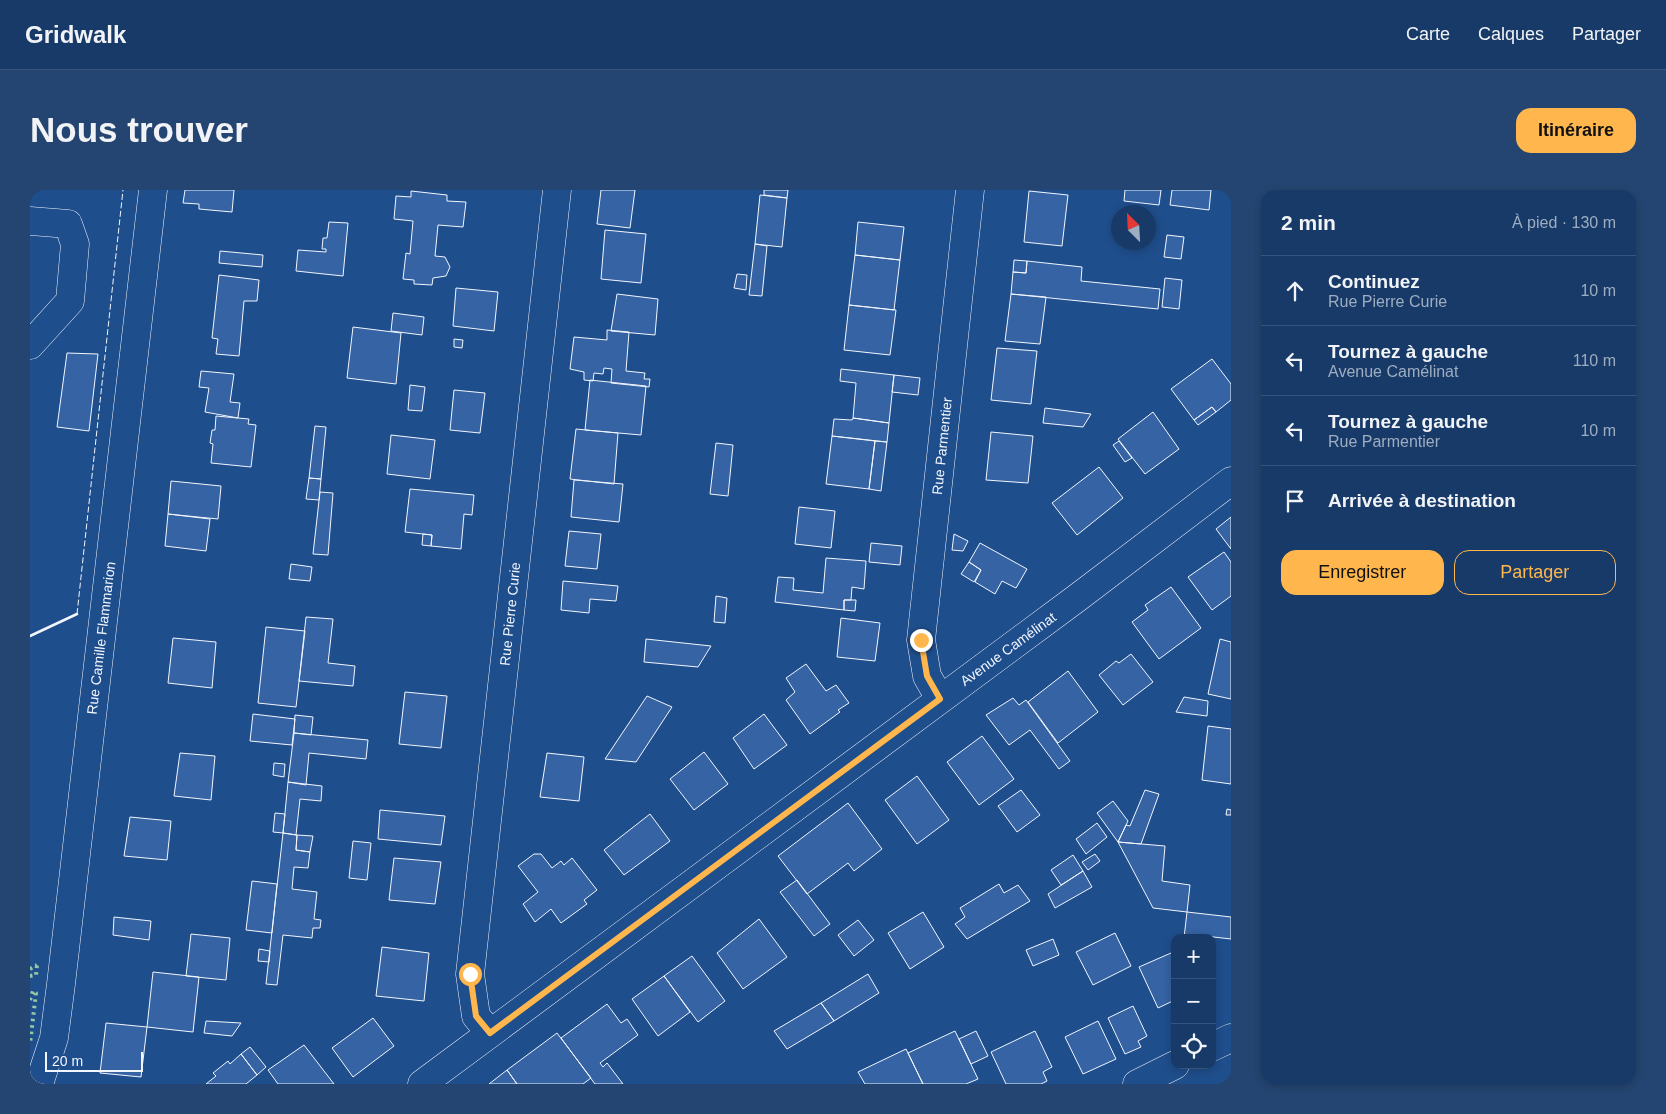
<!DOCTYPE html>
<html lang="fr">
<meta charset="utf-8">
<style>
body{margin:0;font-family:Helvetica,sans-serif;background:#244571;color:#f1f3f6}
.controls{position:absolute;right:15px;bottom:15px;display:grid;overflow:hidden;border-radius:10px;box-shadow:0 2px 8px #0003}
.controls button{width:45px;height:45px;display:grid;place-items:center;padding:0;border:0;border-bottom:1px solid #36547d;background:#173a69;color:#f1f3f6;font:25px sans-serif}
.compass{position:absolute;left:1081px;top:15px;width:45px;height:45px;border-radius:50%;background:#173a69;box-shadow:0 2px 8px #0003;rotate:336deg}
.scale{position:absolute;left:15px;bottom:12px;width:98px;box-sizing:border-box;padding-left:5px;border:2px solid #f2f6ff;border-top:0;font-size:14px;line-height:18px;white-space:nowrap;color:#f2f6ff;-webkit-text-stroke:4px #1f4e8c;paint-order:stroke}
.stop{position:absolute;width:15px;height:15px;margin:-11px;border:4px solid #ffb74d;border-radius:50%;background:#fff}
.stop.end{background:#ffb74d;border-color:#fff;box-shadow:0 1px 5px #0008}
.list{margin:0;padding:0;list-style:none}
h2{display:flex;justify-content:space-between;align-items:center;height:65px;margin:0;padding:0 20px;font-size:21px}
h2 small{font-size:16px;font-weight:400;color:#9eadc0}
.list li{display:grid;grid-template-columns:32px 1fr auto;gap:15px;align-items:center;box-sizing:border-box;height:70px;padding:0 20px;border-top:1px solid #36547d}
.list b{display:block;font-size:19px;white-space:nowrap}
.list p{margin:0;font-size:16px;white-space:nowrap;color:#9eadc0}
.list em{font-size:16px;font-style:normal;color:#9eadc0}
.actions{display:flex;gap:10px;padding:15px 20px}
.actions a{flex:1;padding:11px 0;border:1px solid #ffb74d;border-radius:15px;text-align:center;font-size:18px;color:#ffb74d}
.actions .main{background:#ffb74d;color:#111}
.icon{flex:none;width:28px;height:28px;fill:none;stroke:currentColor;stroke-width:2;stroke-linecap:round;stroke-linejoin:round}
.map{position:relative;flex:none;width:1201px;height:894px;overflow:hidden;border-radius:15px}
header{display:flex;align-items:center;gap:30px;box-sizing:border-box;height:70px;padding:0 25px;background:#173a69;border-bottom:1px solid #36547d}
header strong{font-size:24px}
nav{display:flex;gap:28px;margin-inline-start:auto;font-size:18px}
.intro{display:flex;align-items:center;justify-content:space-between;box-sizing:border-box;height:120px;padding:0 30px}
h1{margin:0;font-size:35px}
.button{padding:12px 22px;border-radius:15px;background:#ffb74d;color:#111;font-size:18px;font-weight:700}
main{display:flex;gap:30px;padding:0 30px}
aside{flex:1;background:#173a69;border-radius:15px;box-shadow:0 2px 8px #0003}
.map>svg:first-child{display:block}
.building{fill:#3563a3;stroke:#f2f6ff}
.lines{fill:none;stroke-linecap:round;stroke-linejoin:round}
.minor-casing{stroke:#f2f6ff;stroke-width:29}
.minor{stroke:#1f4e8c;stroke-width:28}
.hedge{stroke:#97c8a6;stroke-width:4;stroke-dasharray:2.5 4;stroke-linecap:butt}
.fence{stroke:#f2f6ff;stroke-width:1;stroke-dasharray:6 2.5;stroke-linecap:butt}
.wall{stroke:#f2f6ff;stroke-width:2.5}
.route{stroke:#ffb74d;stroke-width:6}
.labels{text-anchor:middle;stroke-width:4;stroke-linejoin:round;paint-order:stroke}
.street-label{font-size:14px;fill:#f2f6ff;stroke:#1f4e8c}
</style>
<header>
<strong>Gridwalk</strong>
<nav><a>Carte</a><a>Calques</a><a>Partager</a></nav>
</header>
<div class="intro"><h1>Nous trouver</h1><a class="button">Itinéraire</a></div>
<main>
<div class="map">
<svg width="1201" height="894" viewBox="0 0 1201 894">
<rect width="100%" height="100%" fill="#1f4e8c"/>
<path class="building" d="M 155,0 L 204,0 L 202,22 L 169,19 L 169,14 L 153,13 Z
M 571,0 L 605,0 L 600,38 L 567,34 Z
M 734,0 L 758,0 L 757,8 L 734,5 Z
M 1095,0 L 1131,0 L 1129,15 L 1094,11 Z
M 1142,0 L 1181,0 L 1179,20 L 1140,15 Z
M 381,1 L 417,5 L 417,11 L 436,12 L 433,37 L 408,35 L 405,66 L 415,67 L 420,77 L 416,86 L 403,88 L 402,95 L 384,94 L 384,90 L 373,89 L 376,63 L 380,64 L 383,31 L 364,29 L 366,6 L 381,7 Z
M 999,1 L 1038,5 L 1032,56 L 994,52 Z
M 730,5 L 757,8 L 752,57 L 725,54 Z
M 299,32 L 318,33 L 313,86 L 266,81 L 268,60 L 296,62 L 296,59 L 292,59 L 293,48 L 297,48 Z
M 828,32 L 874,37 L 870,70 L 825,65 Z
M 575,40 L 616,44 L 611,93 L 571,89 Z
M 1137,45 L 1154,47 L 1151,69 L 1134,67 Z
M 725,54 L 737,56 L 732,106 L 719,105 Z
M 190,61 L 233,65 L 232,77 L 189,73 Z
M 825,65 L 870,70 L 864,120 L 819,115 Z
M 984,70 L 997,71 L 996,83 L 983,82 Z
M 997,71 L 1052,77 L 1051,91 L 1130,99 L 1128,119 L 981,104 L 983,82 L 996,83 Z
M 707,84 L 717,85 L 716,100 L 704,98 Z
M 189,85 L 229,90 L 227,111 L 214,111 L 209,166 L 186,164 L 188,149 L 182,148 Z
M 1135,88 L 1152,90 L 1149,119 L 1132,117 Z
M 426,98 L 468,102 L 464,141 L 423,136 Z
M 587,104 L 628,109 L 625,145 L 581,141 Z
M 981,104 L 1016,107 L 1010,154 L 975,151 Z
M 819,115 L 866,120 L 860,165 L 814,160 Z
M 363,123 L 394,127 L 392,145 L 361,141 Z
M 323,137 L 371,143 L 366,194 L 317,188 Z
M 577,140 L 599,142 L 596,181 L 615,183 L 614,189 L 620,189 L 619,197 L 581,193 L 582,179 L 574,178 L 573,184 L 564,183 L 563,191 L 554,190 L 554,182 L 540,179 L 544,147 L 577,150 Z
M 424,149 L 433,150 L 432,158 L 424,157 Z
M 967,158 L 1007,161 L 1001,214 L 961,210 Z
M 37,163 L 68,164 L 59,241 L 27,237 Z
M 1182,169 L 1201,194 L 1201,210 L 1186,222 L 1182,217 L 1164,230 L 1141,199 Z
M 811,179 L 864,185 L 859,233 L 823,228 L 826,193 L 810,191 Z
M 171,181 L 204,184 L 200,212 L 210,213 L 208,228 L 175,222 L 179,198 L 169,197 Z
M 864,185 L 890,188 L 888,205 L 862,202 Z
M 560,190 L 616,196 L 611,245 L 555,240 Z
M 380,195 L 395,197 L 392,221 L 378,220 Z
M 424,200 L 455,203 L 450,243 L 420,240 Z
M 1182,217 L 1186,222 L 1168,235 L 1164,230 Z
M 1015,218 L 1061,224 L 1053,237 L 1013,233 Z
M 1123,222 L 1149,259 L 1115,284 L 1088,249 Z
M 186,226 L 219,229 L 218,234 L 226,235 L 221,277 L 181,273 L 183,254 L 180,253 L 182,240 L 185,240 Z
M 823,228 L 859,233 L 857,252 L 802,246 L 804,229 L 822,230 Z
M 285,236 L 296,237 L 291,289 L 279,288 Z
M 546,239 L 588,243 L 584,294 L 540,289 Z
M 961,242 L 1003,246 L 998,293 L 956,290 Z
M 361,245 L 405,250 L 400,289 L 357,284 Z
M 802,246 L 845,251 L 839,299 L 796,294 Z
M 845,251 L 857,252 L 851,301 L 839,299 Z
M 1089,251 L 1102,268 L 1095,272 L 1083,255 Z
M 686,253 L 703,255 L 698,306 L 680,304 Z
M 1069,277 L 1093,308 L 1047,345 L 1022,313 Z
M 279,288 L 291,289 L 289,310 L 276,309 Z
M 544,290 L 593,294 L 589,332 L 541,327 Z
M 141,291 L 191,296 L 188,329 L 138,324 Z
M 380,299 L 444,305 L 442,325 L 434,324 L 431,359 L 401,356 L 402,345 L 375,342 Z
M 290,302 L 303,303 L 298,365 L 283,364 Z
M 769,317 L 805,321 L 801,358 L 765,354 Z
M 138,324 L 180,329 L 176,361 L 135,356 Z
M 1201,327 L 1201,359 L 1186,339 Z
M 539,341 L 571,344 L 567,379 L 535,376 Z
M 393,344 L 402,345 L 401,356 L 392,355 Z
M 924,344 L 938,351 L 933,361 L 922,360 Z
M 841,353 L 872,356 L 870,375 L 839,372 Z
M 950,353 L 997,379 L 986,398 L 972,391 L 965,404 L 945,392 L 951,380 L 939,372 Z
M 1194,362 L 1201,372 L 1201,406 L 1182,420 L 1158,387 Z
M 796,368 L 836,371 L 834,399 L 822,397 L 821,410 L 814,410 L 814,420 L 745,412 L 748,387 L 764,388 L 763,400 L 793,403 Z
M 939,372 L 951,380 L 944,392 L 931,384 Z
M 261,374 L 282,377 L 280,391 L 259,389 Z
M 533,391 L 588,396 L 586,411 L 560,409 L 559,423 L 531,420 Z
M 1141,397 L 1171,438 L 1129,469 L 1102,432 L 1118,420 L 1115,415 Z
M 686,406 L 697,408 L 695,433 L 684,432 Z
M 814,410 L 826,410 L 825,421 L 814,420 Z
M 276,427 L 303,429 L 298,473 L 325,476 L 323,496 L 269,491 Z
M 811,428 L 850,433 L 845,471 L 807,467 Z
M 236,437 L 275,441 L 266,517 L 228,513 Z
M 143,448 L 186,452 L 182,498 L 138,493 Z
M 616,449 L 681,456 L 668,477 L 614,472 Z
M 1190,449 L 1201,452 L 1201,509 L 1178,504 Z
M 1101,464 L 1123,492 L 1093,515 L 1069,485 L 1086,471 L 1089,473 Z
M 776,474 L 796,501 L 806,495 L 819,513 L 808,520 L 810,522 L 780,544 L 756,510 L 765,502 L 756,488 Z
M 1038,481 L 1068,522 L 1028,553 L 998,512 Z
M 375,502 L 417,506 L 411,558 L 369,554 Z
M 617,506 L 642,517 L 606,572 L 575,569 Z
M 1154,507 L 1178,511 L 1177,526 L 1146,522 Z
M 983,508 L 989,515 L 996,510 L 1040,571 L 1029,579 L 1000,540 L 979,555 L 956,525 Z
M 223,524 L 265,529 L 262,555 L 220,551 Z
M 734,524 L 757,555 L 724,579 L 703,548 Z
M 265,525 L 283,527 L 281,545 L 264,543 Z
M 1178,536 L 1201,539 L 1201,594 L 1172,590 Z
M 264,543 L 338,550 L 336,569 L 279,563 L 276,595 L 258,592 Z
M 952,546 L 984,589 L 949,615 L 917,572 Z
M 674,562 L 698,594 L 664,620 L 640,589 Z
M 150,563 L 185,566 L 181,610 L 144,606 Z
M 517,563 L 554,567 L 549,611 L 510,607 Z
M 244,573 L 255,574 L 254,587 L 243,585 Z
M 887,586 L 919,630 L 887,654 L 855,610 Z
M 258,592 L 292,596 L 291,611 L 270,609 L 266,645 L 253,643 Z
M 991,600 L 1010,625 L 987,642 L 968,616 Z
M 1115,600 L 1129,604 L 1111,654 L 1088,652 L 1096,635 L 1100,636 Z
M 1083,611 L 1098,631 L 1088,652 L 1067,623 Z
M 818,613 L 852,659 L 824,681 L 818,673 L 777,704 L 748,666 Z
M 1197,619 L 1201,620 L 1201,625 L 1196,625 Z
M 350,620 L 415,626 L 411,655 L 348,649 Z
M 245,623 L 255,624 L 253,643 L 243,642 Z
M 620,624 L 640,651 L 594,685 L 574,660 Z
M 100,627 L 141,631 L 137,670 L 94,666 Z
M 1067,633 L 1077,647 L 1056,664 L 1046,649 Z
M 253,643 L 267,645 L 266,660 L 280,662 L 278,678 L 264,677 L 262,699 L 287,702 L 284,729 L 291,730 L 290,738 L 283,738 L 282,748 L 253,745 L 247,795 L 236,794 Z
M 267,645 L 283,646 L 280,662 L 266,660 Z
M 323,651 L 341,653 L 337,690 L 319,688 Z
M 1088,652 L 1135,656 L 1132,691 L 1160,695 L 1157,722 L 1123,718 Z
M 504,664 L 511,664 L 522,678 L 531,671 L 534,675 L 542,668 L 567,700 L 554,710 L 557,714 L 531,733 L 521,719 L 505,732 L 493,714 L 508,702 L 488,676 Z
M 1065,664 L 1070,671 L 1058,680 L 1052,672 Z
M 1043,665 L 1053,681 L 1031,695 L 1021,680 Z
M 364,668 L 411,672 L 405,714 L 359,710 Z
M 1053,681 L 1062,697 L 1025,718 L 1018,704 Z
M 767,690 L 800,734 L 784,746 L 750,702 Z
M 222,691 L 247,694 L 242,743 L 216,740 Z
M 969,694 L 974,703 L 988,695 L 1000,711 L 937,749 L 925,734 L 935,727 L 930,718 Z
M 893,722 L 914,757 L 880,779 L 858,743 Z
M 1157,722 L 1201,727 L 1201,749 L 1175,746 L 1175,748 L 1154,748 Z
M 84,727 L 121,731 L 119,750 L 83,745 Z
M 729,729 L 757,767 L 713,799 L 687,763 Z
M 828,730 L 844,750 L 824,766 L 808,745 Z
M 1085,743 L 1101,776 L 1063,795 L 1046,762 Z
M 161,744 L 200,748 L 196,790 L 156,786 Z
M 1023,749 L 1029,765 L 1003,776 L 996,760 Z
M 352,757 L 399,763 L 394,811 L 346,806 Z
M 229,759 L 240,761 L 239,772 L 228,771 Z
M 1141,763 L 1145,771 L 1145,810 L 1128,818 L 1109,777 Z
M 662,766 L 695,811 L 668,832 L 634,786 Z
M 123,782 L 169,787 L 163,842 L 117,837 Z
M 838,784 L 849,803 L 804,831 L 791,813 Z
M 634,786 L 660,822 L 628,846 L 602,809 Z
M 791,813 L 804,831 L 757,859 L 744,841 Z
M 577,814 L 591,833 L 597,829 L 608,845 L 570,873 L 573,877 L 577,873 L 593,894 L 565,894 L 531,848 Z
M 1103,816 L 1117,846 L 1108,851 L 1111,857 L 1095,864 L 1078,828 Z
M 343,828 L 364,856 L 323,887 L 302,858 Z
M 176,831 L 211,833 L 202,846 L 174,843 Z
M 1068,831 L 1086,869 L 1053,884 L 1035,847 Z
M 76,833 L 117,837 L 111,887 L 70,883 Z
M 925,841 L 948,889 L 936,894 L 893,894 L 878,863 Z
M 946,841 L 958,866 L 941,874 L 929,849 Z
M 1005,841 L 1022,877 L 1013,882 L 1017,891 L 1011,894 L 976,894 L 961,862 Z
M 527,843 L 561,888 L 553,894 L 487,894 L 477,880 Z
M 274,855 L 304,894 L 248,894 L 238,880 Z
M 220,857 L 236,877 L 227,885 L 211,864 Z
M 876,859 L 893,894 L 835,894 L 828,882 Z
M 211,864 L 227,885 L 216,894 L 176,894 L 186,886 L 183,883 L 198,871 L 200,874 Z
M 477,880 L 487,894 L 459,894 Z"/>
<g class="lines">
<defs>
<path id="minor" d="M 0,31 L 38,34 L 45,54 L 40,111 L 0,155
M 910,509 L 897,486 L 891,450 L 940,0
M 460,843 L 446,826 L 440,784 L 527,0
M 1182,857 L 1201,848
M 9,894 L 24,848 L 31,794 L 123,0
M 392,894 L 1047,408 L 1201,291
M 1107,894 L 1145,875"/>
</defs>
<use href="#minor" class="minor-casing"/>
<use href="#minor" class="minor"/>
<path class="hedge" d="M 0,779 L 7,775
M 0,786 L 6,785 L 7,775
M 0,810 L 3,801 L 6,803 L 0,854"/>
<path class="fence" d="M 47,424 L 93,0"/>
<path class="wall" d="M 0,446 L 47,424"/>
</g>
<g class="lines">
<path class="route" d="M 440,784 L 446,826 L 460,843 L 910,509 L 897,486 L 891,450"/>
</g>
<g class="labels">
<g class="street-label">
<text transform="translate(912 256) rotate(-84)" y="5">Rue Parmentier</text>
<text transform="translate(480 424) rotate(-84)" y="5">Rue Pierre Curie</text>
<text transform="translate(71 448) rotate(-83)" y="5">Rue Camille Flammarion</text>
<text transform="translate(978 459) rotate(-36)" y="5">Avenue Camélinat</text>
</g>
</g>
</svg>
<div class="controls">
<button>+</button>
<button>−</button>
<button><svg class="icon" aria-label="locate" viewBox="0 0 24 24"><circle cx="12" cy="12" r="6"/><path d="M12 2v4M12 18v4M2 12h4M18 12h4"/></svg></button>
</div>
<svg class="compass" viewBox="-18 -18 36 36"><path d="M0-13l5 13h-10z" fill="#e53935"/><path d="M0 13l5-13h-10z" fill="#9eadc0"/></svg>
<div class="scale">20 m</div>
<div class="stop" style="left:440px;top:784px"></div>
<div class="stop end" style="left:891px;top:450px"></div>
</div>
<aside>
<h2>2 min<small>À pied · 130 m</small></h2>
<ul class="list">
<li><svg class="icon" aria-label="ahead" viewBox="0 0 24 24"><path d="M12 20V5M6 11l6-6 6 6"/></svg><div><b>Continuez</b><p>Rue Pierre Curie</p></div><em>10 m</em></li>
<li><svg class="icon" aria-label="left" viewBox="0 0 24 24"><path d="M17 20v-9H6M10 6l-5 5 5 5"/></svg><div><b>Tournez à gauche</b><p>Avenue Camélinat</p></div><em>110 m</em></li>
<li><svg class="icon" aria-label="left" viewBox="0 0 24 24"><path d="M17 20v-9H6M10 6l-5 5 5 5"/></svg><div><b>Tournez à gauche</b><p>Rue Parmentier</p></div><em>10 m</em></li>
<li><svg class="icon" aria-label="arrive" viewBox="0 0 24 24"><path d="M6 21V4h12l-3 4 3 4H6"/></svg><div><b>Arrivée à destination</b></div></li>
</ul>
<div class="actions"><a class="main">Enregistrer</a><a>Partager</a></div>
</aside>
</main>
